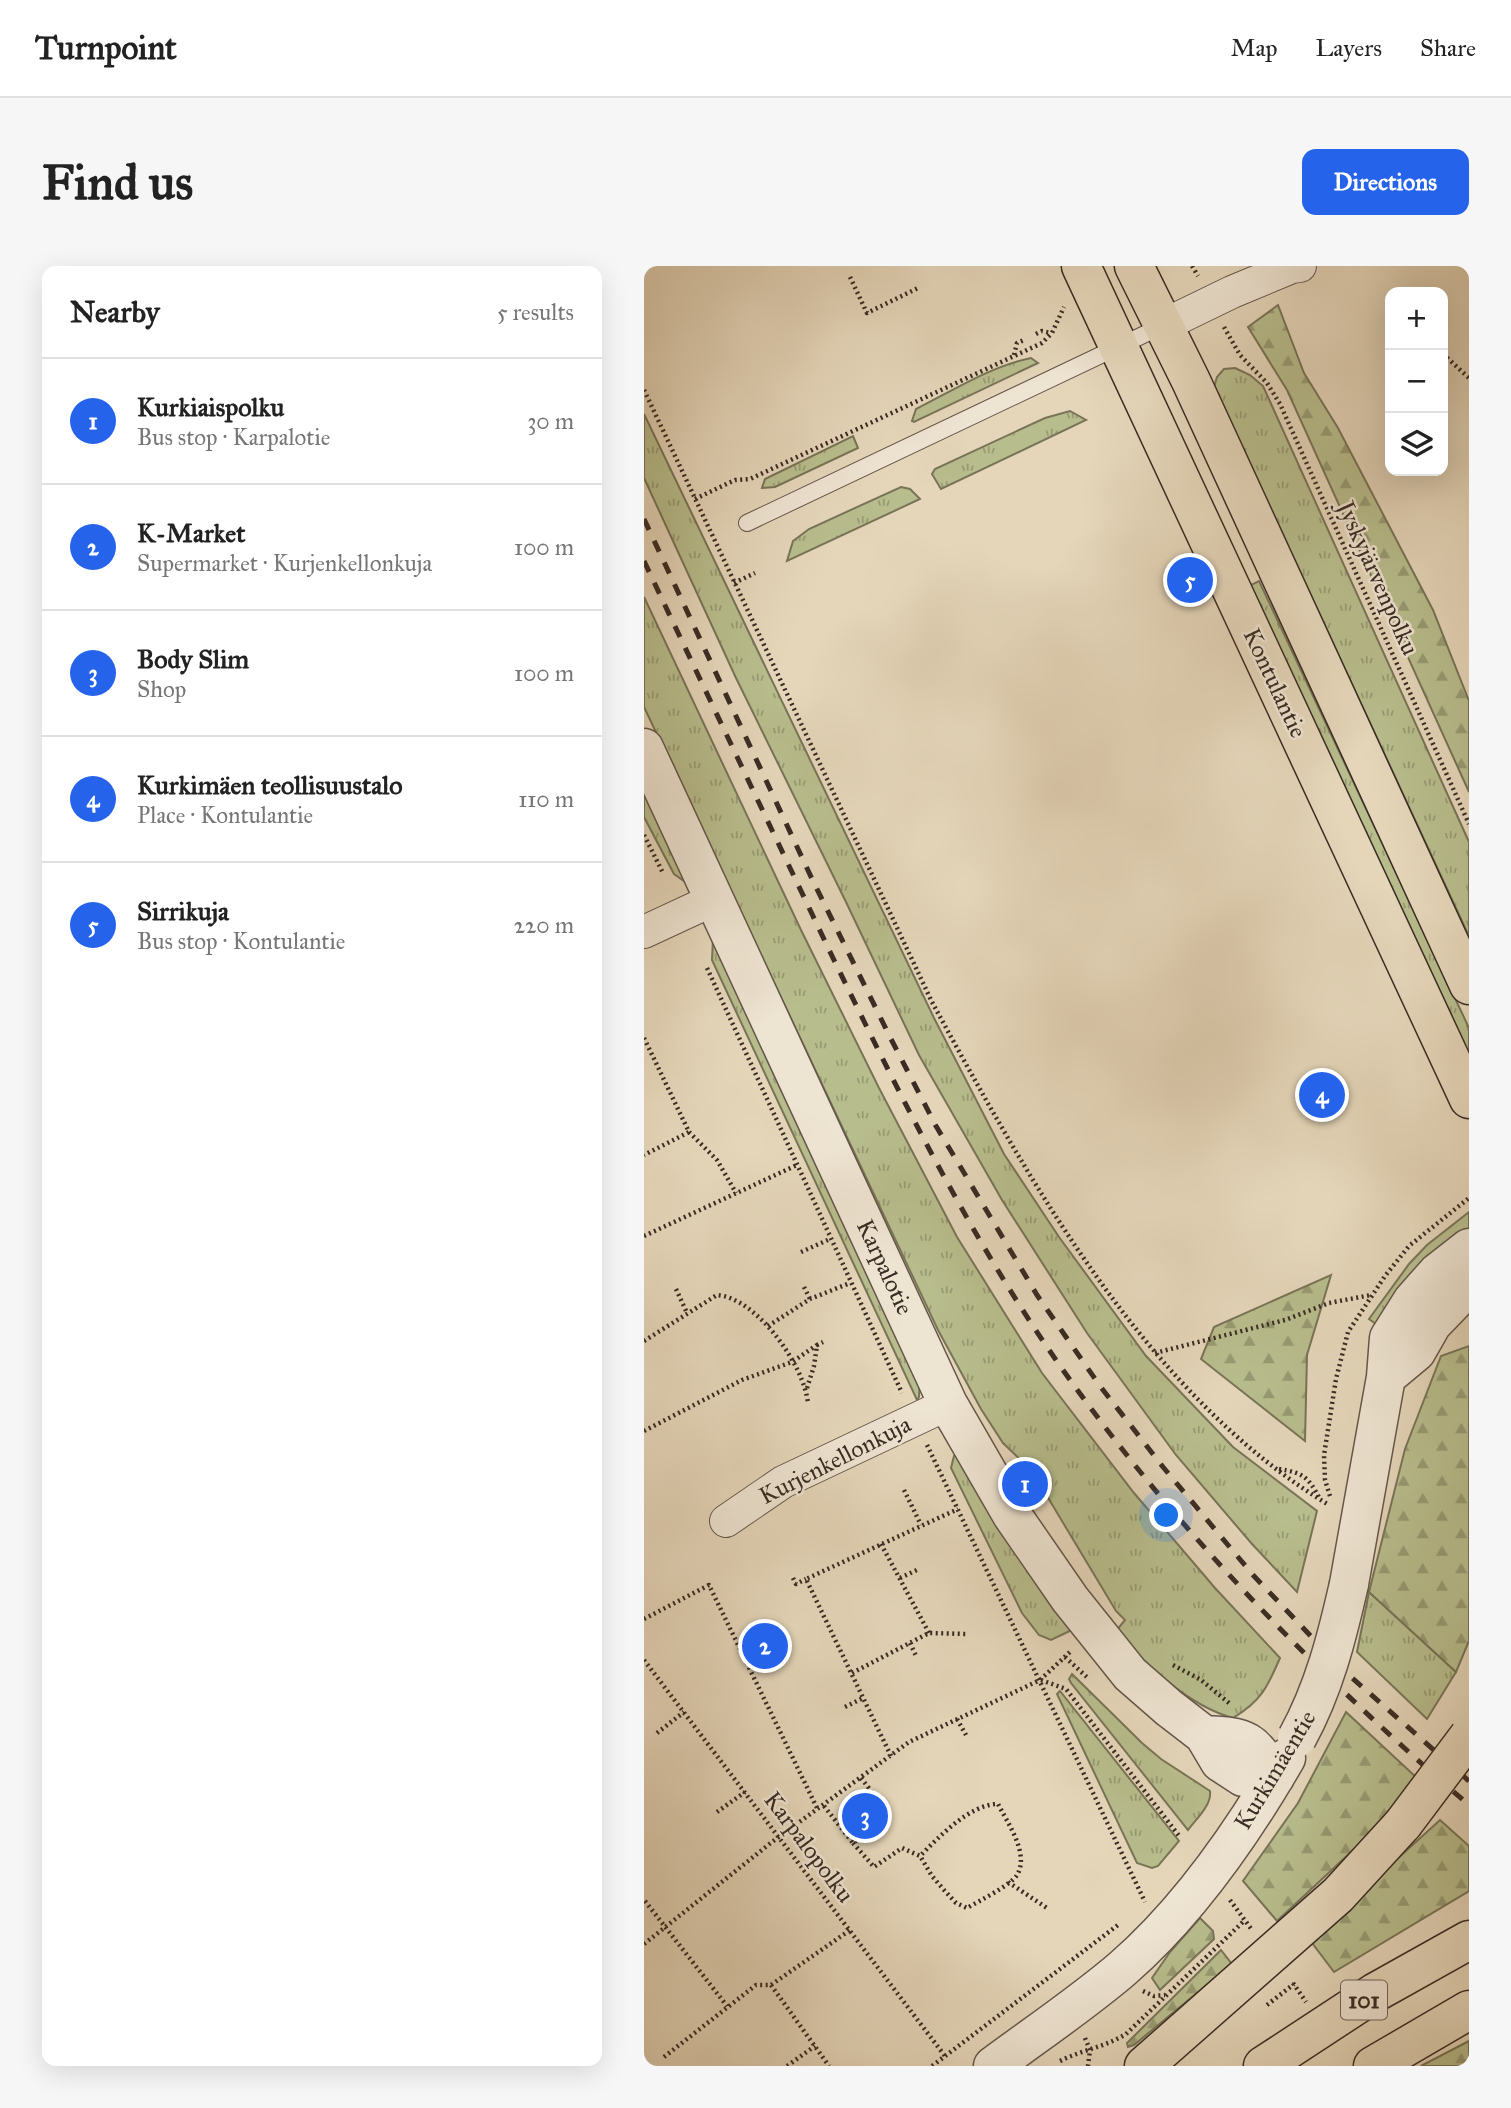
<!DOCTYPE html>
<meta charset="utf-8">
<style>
body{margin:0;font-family:"IM FELL Great Primer",serif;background:#f6f6f6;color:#222}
.controls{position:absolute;right:21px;top:21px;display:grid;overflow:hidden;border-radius:14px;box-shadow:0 7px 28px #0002}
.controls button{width:63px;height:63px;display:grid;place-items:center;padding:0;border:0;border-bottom:2px solid #e0e0e0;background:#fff;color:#222;font:35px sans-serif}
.you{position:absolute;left:523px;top:1250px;width:24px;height:24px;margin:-18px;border:5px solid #fff;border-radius:50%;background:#1a73e8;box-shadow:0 0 0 10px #1a73e833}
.badge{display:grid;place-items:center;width:46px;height:46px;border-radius:50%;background:#2563eb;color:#fff;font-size:23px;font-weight:700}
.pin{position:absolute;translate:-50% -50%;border:4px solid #fff;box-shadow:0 2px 7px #0006}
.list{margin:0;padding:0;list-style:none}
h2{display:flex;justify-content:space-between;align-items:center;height:91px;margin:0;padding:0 28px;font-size:30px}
h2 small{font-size:23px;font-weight:400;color:#767676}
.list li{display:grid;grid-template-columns:46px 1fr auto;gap:21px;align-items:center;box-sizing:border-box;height:126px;padding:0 28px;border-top:2px solid #e0e0e0}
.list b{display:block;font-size:26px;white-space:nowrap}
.list p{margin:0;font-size:23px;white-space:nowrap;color:#767676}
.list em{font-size:23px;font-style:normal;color:#767676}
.icon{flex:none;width:38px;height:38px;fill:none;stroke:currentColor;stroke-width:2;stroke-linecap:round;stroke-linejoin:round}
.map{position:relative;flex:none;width:825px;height:1800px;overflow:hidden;border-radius:14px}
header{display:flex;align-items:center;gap:42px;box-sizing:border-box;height:98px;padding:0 35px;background:#fff;border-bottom:2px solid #e0e0e0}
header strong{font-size:33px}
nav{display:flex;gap:38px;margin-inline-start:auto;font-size:24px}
.intro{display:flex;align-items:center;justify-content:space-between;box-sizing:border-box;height:168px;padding:0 42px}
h1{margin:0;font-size:49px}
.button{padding:18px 32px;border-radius:14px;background:#2563eb;color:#fff;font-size:24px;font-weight:700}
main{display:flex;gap:42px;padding:0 42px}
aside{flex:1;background:#fff;border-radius:14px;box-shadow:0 7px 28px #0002}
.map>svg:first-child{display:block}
.grass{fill:url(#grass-tufts);stroke:#787458;stroke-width:2}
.forest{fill:url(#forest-firs);stroke:#787458;stroke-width:2}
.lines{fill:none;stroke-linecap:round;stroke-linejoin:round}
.service-casing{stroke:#64564a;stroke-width:18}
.minor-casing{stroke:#64564a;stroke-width:34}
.tertiary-casing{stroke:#64564a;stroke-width:41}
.primary-casing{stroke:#392c24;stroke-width:41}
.trunk-casing{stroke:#392c24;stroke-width:41}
.path{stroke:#392c24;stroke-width:4.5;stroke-dasharray:2 3.5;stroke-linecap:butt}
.service{stroke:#eee4d2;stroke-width:16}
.minor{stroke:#eee4d2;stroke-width:32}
.tertiary{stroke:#eee4d2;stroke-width:38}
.primary{stroke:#e5d6ba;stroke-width:38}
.trunk{stroke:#e5d6ba;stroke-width:38}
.rail{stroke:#392c24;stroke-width:5;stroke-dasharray:12 12;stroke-linecap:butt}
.tertiary-bridge-casing{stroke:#64564a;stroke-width:41;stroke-linecap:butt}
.trunk-bridge-casing{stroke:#392c24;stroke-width:41;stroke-linecap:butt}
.tertiary-bridge{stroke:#eee4d2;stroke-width:38}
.trunk-bridge{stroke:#e5d6ba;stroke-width:38}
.labels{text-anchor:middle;stroke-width:5;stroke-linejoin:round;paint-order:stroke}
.shield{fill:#eee4d2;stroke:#6f6358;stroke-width:2}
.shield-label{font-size:23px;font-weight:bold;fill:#392c24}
.street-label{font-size:24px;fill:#392c24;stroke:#eee4d2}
</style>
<header>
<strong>Turnpoint</strong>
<nav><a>Map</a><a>Layers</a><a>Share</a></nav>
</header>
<div class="intro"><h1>Find us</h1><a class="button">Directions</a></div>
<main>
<aside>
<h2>Nearby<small>5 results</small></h2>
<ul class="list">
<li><span class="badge">1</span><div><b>Kurkiaispolku</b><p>Bus stop · Karpalotie</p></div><em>30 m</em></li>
<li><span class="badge">2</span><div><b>K-Market</b><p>Supermarket · Kurjenkellonkuja</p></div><em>100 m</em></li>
<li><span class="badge">3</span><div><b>Body Slim</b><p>Shop</p></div><em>100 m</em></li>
<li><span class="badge">4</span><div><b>Kurkimäen teollisuustalo</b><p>Place · Kontulantie</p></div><em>110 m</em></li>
<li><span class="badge">5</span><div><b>Sirrikuja</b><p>Bus stop · Kontulantie</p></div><em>220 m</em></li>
</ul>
</aside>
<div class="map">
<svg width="825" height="1800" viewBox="0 0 825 1800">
<defs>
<pattern id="grass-tufts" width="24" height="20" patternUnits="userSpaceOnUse" patternTransform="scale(1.75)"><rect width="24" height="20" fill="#b8bd8d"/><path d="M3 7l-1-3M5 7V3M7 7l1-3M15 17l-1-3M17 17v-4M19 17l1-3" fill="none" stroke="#979a73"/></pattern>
<pattern id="forest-firs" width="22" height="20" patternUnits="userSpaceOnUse" patternTransform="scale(1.75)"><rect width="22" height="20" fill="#b8bd8d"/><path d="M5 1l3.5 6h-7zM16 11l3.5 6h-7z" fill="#979a73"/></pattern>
</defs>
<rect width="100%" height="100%" fill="#e5d6ba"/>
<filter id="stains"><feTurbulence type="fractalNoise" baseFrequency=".00286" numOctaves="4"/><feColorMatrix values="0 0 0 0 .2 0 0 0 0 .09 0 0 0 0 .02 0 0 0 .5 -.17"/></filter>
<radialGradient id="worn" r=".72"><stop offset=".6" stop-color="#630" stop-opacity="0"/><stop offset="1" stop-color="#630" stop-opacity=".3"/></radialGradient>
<path class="grass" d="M 387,92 L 394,97 L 270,156 L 268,155 L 272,143 C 308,125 347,100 387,92 Z
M 591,102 L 606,109 L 619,120 L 825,576 L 825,670 L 570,121 L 573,111 L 580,103 Z
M 426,145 L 442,154 L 297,223 L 288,208 L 291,203 L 401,152 Z
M 0,148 L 290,752 L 360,888 L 415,971 L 502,1090 L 589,1181 L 673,1245 L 653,1326 L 608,1278 L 532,1189 L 443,1067 L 358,934 L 275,789 L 202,636 L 92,412 L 0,212 Z
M 209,170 L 214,182 L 131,221 L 118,222 L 121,213 Z
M 257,221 L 266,223 L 276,233 L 143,295 L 149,275 L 165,263 Z
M 615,315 L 825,762 L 825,794 L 603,321 Z
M 0,331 L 157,664 L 235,822 L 313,971 L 398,1107 L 490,1227 L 571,1322 L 636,1392 C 623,1422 617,1435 589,1452 C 545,1440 500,1398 472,1365 L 481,1354 L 472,1345 L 388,1205 L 359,1177 L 337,1143 L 294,1064 L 0,441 Z
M 0,526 L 40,609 L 40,615 L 30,608 L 0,551 Z
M 69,672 L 276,1112 L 275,1131 L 273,1134 L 68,694 Z
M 825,946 L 825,964 L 736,1061 L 725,1053 L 765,998 L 783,979 Z
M 315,1187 L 430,1363 L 407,1374 L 395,1369 L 378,1347 L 307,1202 L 310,1190 Z
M 725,1326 L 812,1406 L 783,1453 L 713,1386 Z
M 428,1408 L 498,1477 L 517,1493 L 566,1525 C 568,1539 552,1553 544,1564 L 427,1417 L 425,1413 Z
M 416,1425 L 535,1575 L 514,1600 L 508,1602 L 493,1597 L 413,1428 Z"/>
<path class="forest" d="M 634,39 L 660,107 L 694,162 L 789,344 L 825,435 L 825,526 L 643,124 L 604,61 Z
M 687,1009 L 663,1089 L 661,1175 L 557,1093 L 570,1061 Z
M 825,1080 L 825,1375 L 812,1406 L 725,1326 L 761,1183 L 797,1090 Z
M 702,1446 L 773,1512 L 722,1572 L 633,1655 L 599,1615 L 654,1537 Z
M 796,1554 L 825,1580 L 825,1625 L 690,1706 L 665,1673 Z
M 556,1652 L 569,1665 L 570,1673 L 516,1724 L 508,1712 L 526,1686 Z
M 577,1684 L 588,1698 L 490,1779 L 484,1781 L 483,1777 Z
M 825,1775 L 825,1800 L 777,1800 Z"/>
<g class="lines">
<defs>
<path id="service" d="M 103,257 L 520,59"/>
<path id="minor" d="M 520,59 L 588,26 L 648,1 L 656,0
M 0,666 L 71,633
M 82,1255 L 139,1216 L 304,1138"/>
<path id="tertiary" d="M 0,482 L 304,1138 L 368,1249 L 426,1333 L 486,1408 L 525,1442 L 560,1469 L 576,1496 L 599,1511 L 631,1511
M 742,1111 L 772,1086 L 788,1058 L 816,1029 L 825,1022
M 705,1318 L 742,1111 L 745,1072 L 769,1034 L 793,1007 L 825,982
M 560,1469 C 604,1471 608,1473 631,1511
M 349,1800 C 392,1768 437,1738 478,1703 C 545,1645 598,1568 642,1492"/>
<path id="primary" d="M 437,0 L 825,833
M 490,0 L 547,115 L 825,719"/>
<path id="trunk" d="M 500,1800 L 694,1629 L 759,1558
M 619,1800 L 732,1726 L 825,1674
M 729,1800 L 825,1744"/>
</defs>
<use href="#service" class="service-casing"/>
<use href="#minor" class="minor-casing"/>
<use href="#tertiary" class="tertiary-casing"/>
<use href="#primary" class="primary-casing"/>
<use href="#trunk" class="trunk-casing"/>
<path class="path" d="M 548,0 L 554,10
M 206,11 L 223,47 L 274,22
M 580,61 L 596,89 L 623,117 L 636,138 L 825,558
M 392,68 L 398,65 L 407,67
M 799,88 L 825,112
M 370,89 L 373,77 L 380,74
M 0,124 L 288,736 C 387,918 503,1129 685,1239
M 51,233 L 91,214 L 106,213 L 398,77 L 408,67 L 420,41
M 90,317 L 111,307
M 0,569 L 19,607
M 63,702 L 258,1127
M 0,772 L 45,866 L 0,889
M 45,866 L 73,894 L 92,927
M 0,970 L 153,899
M 157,986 L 186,973
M 160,1021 L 166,1033
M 32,1023 L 43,1047
M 124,1060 L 166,1033 L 206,1017
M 0,1075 L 73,1029 C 113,1032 161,1100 164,1138
M 511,1087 L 641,1054 L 685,1037 L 727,1029
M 163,1122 L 170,1100 L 173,1079 L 179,1076
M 0,1165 L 98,1114 L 148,1096 L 173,1079
M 283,1179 L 501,1636
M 635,1203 C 660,1207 664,1211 676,1233
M 260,1224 L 277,1259
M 686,1230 L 681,1214 L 680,1189 L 692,1113 L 704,1066 L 741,1010 L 765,980 L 825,932
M 237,1278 L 285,1367
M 149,1312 L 152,1318 L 162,1313
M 256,1312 L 275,1303
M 0,1353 L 65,1319 L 174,1544
M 266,1377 L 273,1392
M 421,1391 L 445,1413
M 0,1394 L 301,1790
M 529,1399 L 557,1414 L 585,1437
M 208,1407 L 285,1367 L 323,1368
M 397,1414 L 422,1423 L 536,1571
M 201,1441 L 219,1432
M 313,1453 L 322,1469
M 13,1467 L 40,1446
M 247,1490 L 162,1313 L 314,1243
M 217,1512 L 231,1530
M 180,1540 L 209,1577 L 213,1574
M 73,1546 L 101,1526
M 209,1577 L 230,1601 L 258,1582 L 276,1590 L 288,1610 L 300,1624 L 312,1637 L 323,1642 C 335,1635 367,1619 373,1609 C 386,1588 363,1556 354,1538 C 326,1538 295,1571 276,1590
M 364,1616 L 403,1642
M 586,1634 L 608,1664
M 1,1635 L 83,1740
M 0,1678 L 128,1576 L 265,1476 L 396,1414 L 427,1385
M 649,1717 L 662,1736
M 127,1719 L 185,1800
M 499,1725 L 510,1730 L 521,1729
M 623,1739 L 650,1718
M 441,1772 L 446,1784 L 444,1800
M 20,1791 L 112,1719 L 127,1719 L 206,1664
M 416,1795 C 438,1784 461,1781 482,1768 L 601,1654
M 143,1800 L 171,1780
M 288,1800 L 474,1659"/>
<use href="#service" class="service"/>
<use href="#minor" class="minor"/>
<use href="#tertiary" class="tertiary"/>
<use href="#primary" class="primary"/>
<use href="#trunk" class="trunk"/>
<path class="rail" d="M 0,253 L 169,615 L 247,773 L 292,860 L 393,1029 L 456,1120 L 519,1201 L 609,1309 L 698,1403 L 825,1515
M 0,295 C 63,428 126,560 189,692 C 263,844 339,997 440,1133 C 551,1284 683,1417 825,1539"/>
<defs>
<path id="tertiary-bridge" d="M 653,1472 C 680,1423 693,1371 705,1318"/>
<path id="trunk-bridge" d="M 759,1558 L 825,1470"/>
</defs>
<use href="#tertiary-bridge" class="tertiary-bridge-casing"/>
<use href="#trunk-bridge" class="trunk-bridge-casing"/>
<use href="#tertiary-bridge" class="tertiary-bridge"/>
<use href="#trunk-bridge" class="trunk-bridge"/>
</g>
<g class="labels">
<rect class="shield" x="697" y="1714.5" width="46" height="39" rx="5"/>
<g class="shield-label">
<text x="720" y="1742">101</text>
</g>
<g class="street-label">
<text transform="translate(734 312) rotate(66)" y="8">Jyskyjärvenpolku</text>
<text transform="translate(631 417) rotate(65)" y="8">Kontulantie</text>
<text transform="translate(241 1001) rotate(65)" y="8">Karpalotie</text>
<text transform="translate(191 1194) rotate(-27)" y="8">Kurjenkellonkuja</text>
<text transform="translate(631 1504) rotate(-59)" y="8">Kurkimäentie</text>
<text transform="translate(165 1581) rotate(53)" y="8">Karpalopolku</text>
</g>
</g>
<rect width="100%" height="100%" filter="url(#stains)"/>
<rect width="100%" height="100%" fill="url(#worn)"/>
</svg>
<div class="controls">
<button>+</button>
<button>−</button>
<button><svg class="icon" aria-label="layers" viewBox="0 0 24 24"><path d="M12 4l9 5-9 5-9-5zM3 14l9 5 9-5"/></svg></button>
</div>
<div class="you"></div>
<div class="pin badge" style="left:381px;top:1218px">1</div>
<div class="pin badge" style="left:121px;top:1380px">2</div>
<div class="pin badge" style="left:221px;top:1550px">3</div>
<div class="pin badge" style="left:678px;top:829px">4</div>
<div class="pin badge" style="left:546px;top:314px">5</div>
</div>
</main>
